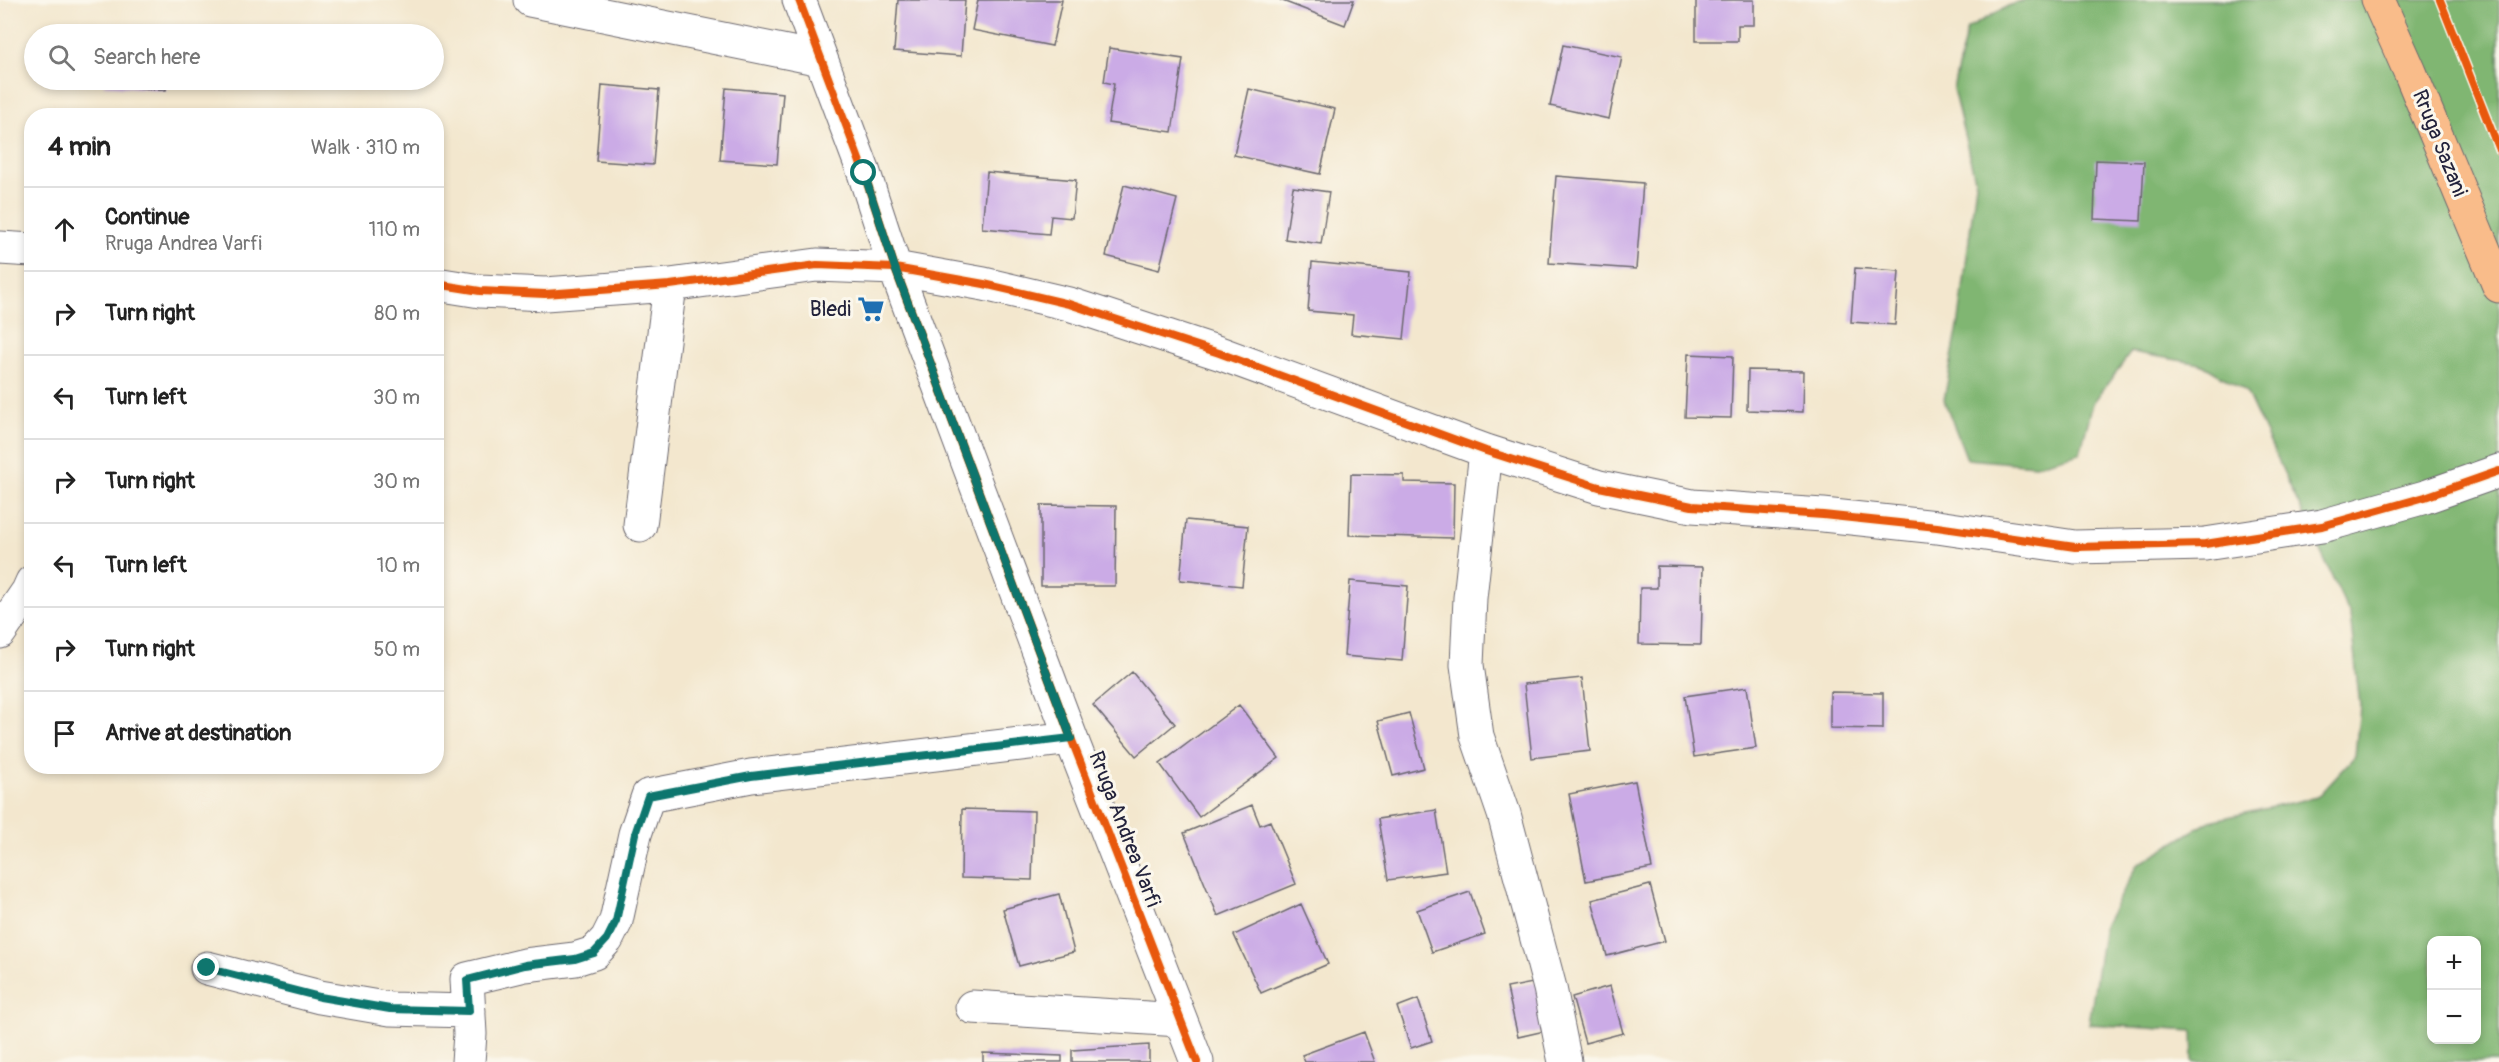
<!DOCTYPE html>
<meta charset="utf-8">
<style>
body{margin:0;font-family:Pangolin,sans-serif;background:#f6f6f6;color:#222}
.controls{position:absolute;right:18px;bottom:18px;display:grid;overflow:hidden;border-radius:12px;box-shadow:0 3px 9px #0003}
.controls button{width:54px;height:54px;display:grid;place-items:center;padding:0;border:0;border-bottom:2px solid #e0e0e0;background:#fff;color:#222;font:30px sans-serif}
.stop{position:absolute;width:18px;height:18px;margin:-14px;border:4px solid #0f766e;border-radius:50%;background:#fff}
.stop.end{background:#0f766e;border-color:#fff;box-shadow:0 2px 6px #0008}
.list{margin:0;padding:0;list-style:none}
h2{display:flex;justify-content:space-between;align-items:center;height:78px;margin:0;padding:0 24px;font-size:26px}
h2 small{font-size:20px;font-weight:400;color:#767676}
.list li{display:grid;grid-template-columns:39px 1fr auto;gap:18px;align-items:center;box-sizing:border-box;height:84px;padding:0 24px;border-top:2px solid #e0e0e0}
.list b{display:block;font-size:22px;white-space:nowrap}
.list p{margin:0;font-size:20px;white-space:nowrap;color:#767676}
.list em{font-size:20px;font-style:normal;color:#767676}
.icon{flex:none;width:33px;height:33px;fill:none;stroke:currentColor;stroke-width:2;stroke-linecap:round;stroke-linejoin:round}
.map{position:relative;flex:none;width:2499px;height:1062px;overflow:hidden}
.search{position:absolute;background:#fff;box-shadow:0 3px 9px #0003;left:24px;top:24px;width:420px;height:66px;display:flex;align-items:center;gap:15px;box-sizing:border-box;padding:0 21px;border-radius:33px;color:#767676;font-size:22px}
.panel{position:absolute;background:#fff;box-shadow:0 3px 9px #0003;left:24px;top:108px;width:420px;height:666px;border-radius:24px}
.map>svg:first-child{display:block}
.forest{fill:#80b672;stroke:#516c56;stroke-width:1.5;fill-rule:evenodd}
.building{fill:#cbabe6}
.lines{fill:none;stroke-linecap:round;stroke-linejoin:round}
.minor-casing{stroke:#6b676e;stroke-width:35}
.major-casing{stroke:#6b676e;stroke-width:35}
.minor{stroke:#fff;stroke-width:33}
.major{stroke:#f9bc8a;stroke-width:33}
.cycleway-casing{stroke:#fbf7ec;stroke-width:11}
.cycleway{stroke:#e8590c;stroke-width:8}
.route{stroke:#0f766e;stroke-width:8}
.labels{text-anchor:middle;stroke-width:6;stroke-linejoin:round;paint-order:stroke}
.street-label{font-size:21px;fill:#22223b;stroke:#fbf7ec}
.poi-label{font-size:21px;fill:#22223b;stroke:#fbf7ec;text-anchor:end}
</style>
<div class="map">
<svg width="2499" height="1062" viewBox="0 0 2499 1062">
<rect width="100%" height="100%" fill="#fbf7ec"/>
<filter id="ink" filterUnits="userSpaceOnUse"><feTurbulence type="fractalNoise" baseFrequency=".0167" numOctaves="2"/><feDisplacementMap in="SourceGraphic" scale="12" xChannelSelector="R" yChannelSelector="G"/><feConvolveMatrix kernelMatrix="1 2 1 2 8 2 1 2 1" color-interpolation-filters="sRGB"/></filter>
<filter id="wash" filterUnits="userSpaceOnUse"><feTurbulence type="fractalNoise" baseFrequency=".008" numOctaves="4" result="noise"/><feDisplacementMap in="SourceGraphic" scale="24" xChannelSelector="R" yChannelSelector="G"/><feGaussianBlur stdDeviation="1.35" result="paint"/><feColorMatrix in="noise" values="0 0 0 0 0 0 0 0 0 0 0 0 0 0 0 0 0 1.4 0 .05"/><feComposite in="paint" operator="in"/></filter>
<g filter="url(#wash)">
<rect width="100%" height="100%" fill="#f3e7ce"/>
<path class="forest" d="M 2026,0 L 2499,0 L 2499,1062 L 2193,1062 L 2192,1031 L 2089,1024 L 2104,926 L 2137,865 L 2210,821 L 2317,797 L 2355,756 L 2360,706 L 2350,615 L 2246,391 L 2201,364 L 2131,352 L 2093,403 L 2080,453 L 2035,465 L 1967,459 L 1944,400 L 1959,321 L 1976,183 L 1953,89 L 1967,29 L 2008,6 ZM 2432,940 L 2476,940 L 2476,1040 L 2432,1040 Z"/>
<g id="blocks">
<path class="building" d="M 898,0 L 965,0 L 961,56 L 894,51 Z
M 978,0 L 1062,0 L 1052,46 L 972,30 Z
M 1280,0 L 1354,0 L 1345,25 Z
M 1696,0 L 1754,0 L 1754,25 L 1738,25 L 1738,41 L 1696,41 Z
M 109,28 L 163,33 L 163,34 L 109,34 Z
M 1563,45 L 1622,57 L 1609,119 L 1550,106 Z
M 1109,48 L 1183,59 L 1172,132 L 1108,123 L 1114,84 L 1104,82 Z
M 105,80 L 167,80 L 166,90 L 104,85 Z
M 602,85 L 659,90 L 653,165 L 596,161 Z
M 726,88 L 783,93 L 777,164 L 720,160 Z
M 1249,89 L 1335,109 L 1320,174 L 1234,155 Z
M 2096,160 L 2144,162 L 2141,221 L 2094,219 Z
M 987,172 L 1076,180 L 1072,218 L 1051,216 L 1049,234 L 982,228 Z
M 1556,176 L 1643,183 L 1636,269 L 1549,263 Z
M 1124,185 L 1177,199 L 1159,270 L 1106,256 Z
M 1293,187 L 1329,192 L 1321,244 L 1285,239 Z
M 1312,262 L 1411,272 L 1404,339 L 1351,334 L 1353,315 L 1308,311 Z
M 1855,268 L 1899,271 L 1895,325 L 1851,322 Z
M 1688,354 L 1733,356 L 1731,418 L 1685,417 Z
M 1748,370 L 1804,371 L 1803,412 L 1747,410 Z
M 1351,474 L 1404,475 L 1404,482 L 1454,483 L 1453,538 L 1349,535 Z
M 1041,505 L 1116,506 L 1115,586 L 1041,586 Z
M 1186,520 L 1248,526 L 1242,586 L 1180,580 Z
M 1657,566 L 1703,567 L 1701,645 L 1639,644 L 1640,588 L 1657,588 Z
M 1350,581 L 1408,586 L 1402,661 L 1344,656 Z
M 1132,672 L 1175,724 L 1136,756 L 1093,705 Z
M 1582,678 L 1590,751 L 1532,758 L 1524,684 Z
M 1747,687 L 1756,748 L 1694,757 L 1685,696 Z
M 1830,692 L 1883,693 L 1883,729 L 1830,728 Z
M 1239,705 L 1279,758 L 1199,817 L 1160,764 Z
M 1409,713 L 1424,768 L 1393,776 L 1378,721 Z
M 1635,781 L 1652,868 L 1586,881 L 1569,794 Z
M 1252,805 L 1260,825 L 1270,821 L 1296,884 L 1218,916 L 1184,833 Z
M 962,809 L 1034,811 L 1032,880 L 961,878 Z
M 1436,810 L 1446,872 L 1388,880 L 1378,819 Z
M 1650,885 L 1665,941 L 1607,956 L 1592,900 Z
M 1470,892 L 1485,934 L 1432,952 L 1417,910 Z
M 1059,894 L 1074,952 L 1019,966 L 1003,909 Z
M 1301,904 L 1328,964 L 1261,993 L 1234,935 Z
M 1538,982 L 1549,1030 L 1518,1037 L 1507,988 Z
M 1610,986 L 1623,1033 L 1585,1043 L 1572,997 Z
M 1418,999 L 1432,1041 L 1411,1048 L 1397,1007 Z
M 1364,1032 L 1375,1062 L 1305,1062 L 1302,1055 Z
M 1149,1045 L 1149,1062 L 1072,1062 L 1072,1050 Z
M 983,1053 L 1062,1056 L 1062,1062 L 983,1062 Z"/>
</g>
</g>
<g filter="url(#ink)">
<use href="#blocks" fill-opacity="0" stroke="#6b676e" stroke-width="1.5"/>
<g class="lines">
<defs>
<path id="minor" d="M 530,0 L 821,59
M 799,0 L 864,173 L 895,268 L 1071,738 L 1197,1062
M 0,248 L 32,250
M 436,284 L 480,291 L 545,294 L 670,285 L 817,265 L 895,268 L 984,284 L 1069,304 L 1219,353 L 1486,451 L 1599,487 L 1692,506 L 1823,515 L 1937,527 L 2075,547 L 2205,544 L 2322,526 L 2425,497 L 2499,471
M 1486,451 L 1470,598 L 1467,665 L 1477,736 L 1504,814 L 1550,988 L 1565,1062
M 640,525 L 670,285
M 0,632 L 28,591 L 32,582
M 207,968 L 320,997 L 390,1009 L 469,1011
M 972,1007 L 1180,1020
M 468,1062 L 470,1034 L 467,979 L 525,965 L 575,959 L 594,953 L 607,939 L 616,921 L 635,834 L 648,796 L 751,776 L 1071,738"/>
<path id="major" d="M 2378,0 L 2410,72 L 2499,286"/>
</defs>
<use href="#minor" class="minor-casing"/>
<use href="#major" class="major-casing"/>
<use href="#minor" class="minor"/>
<use href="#major" class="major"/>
<defs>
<path id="cycleway" d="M 799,0 L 864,173 L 895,268 L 1071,738 L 1197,1062
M 2440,0 L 2499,150
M 436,284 L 480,291 L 545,294 L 670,285 L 817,265 L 895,268 L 984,284 L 1069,304 L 1219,353 L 1486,451 L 1599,487 L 1692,506 L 1823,515 L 1937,527 L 2075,547 L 2205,544 L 2322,526 L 2425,497 L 2499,471"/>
</defs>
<use href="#cycleway" class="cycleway-casing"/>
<use href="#cycleway" class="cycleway"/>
</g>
</g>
<g class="lines" filter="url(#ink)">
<path class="route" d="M 207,968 L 320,997 L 390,1009 L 469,1011 L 467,980 L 525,965 L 575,959 L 594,953 L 607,939 L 616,921 L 635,834 L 648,796 L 751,776 L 1071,738 L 895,268 L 864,173"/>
</g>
<defs>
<symbol id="supermarket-bare" viewBox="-9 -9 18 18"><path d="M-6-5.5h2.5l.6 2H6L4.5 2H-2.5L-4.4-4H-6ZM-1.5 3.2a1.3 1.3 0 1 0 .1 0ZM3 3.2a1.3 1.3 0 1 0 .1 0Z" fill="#1f6fb2" stroke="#fbf7ec" stroke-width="2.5" paint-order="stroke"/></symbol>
</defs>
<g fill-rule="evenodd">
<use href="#supermarket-bare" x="852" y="290" width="38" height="38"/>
</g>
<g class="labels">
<g class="street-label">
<text transform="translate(2440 143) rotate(68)" y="7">Rruga Sazani</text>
<text transform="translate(1125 829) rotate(69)" y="7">Rruga Andrea Varfi</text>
</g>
<g class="poi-label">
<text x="851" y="316">Bledi</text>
</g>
</g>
</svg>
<div class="controls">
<button>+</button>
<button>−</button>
</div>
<div class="stop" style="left:864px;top:173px"></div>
<div class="stop end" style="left:207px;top:968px"></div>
<div class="search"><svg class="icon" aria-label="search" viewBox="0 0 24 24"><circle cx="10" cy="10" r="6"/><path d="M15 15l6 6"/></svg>Search here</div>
<section class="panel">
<h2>4 min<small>Walk · 310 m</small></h2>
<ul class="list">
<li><svg class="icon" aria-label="ahead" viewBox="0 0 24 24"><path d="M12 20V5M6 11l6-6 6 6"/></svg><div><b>Continue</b><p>Rruga Andrea Varfi</p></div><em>110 m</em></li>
<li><svg class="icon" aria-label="right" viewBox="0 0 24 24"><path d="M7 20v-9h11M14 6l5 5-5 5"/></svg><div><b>Turn right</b></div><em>80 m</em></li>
<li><svg class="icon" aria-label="left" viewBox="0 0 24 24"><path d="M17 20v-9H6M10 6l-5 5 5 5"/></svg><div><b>Turn left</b></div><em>30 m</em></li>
<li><svg class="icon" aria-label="right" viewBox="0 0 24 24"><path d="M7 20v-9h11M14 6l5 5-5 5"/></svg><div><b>Turn right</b></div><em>30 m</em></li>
<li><svg class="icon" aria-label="left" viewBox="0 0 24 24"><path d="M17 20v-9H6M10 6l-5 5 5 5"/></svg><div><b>Turn left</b></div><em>10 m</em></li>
<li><svg class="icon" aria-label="right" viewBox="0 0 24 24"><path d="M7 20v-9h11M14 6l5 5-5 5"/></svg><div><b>Turn right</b></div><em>50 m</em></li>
<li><svg class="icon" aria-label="arrive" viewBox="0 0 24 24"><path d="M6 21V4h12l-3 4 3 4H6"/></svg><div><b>Arrive at destination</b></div></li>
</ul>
</section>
</div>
